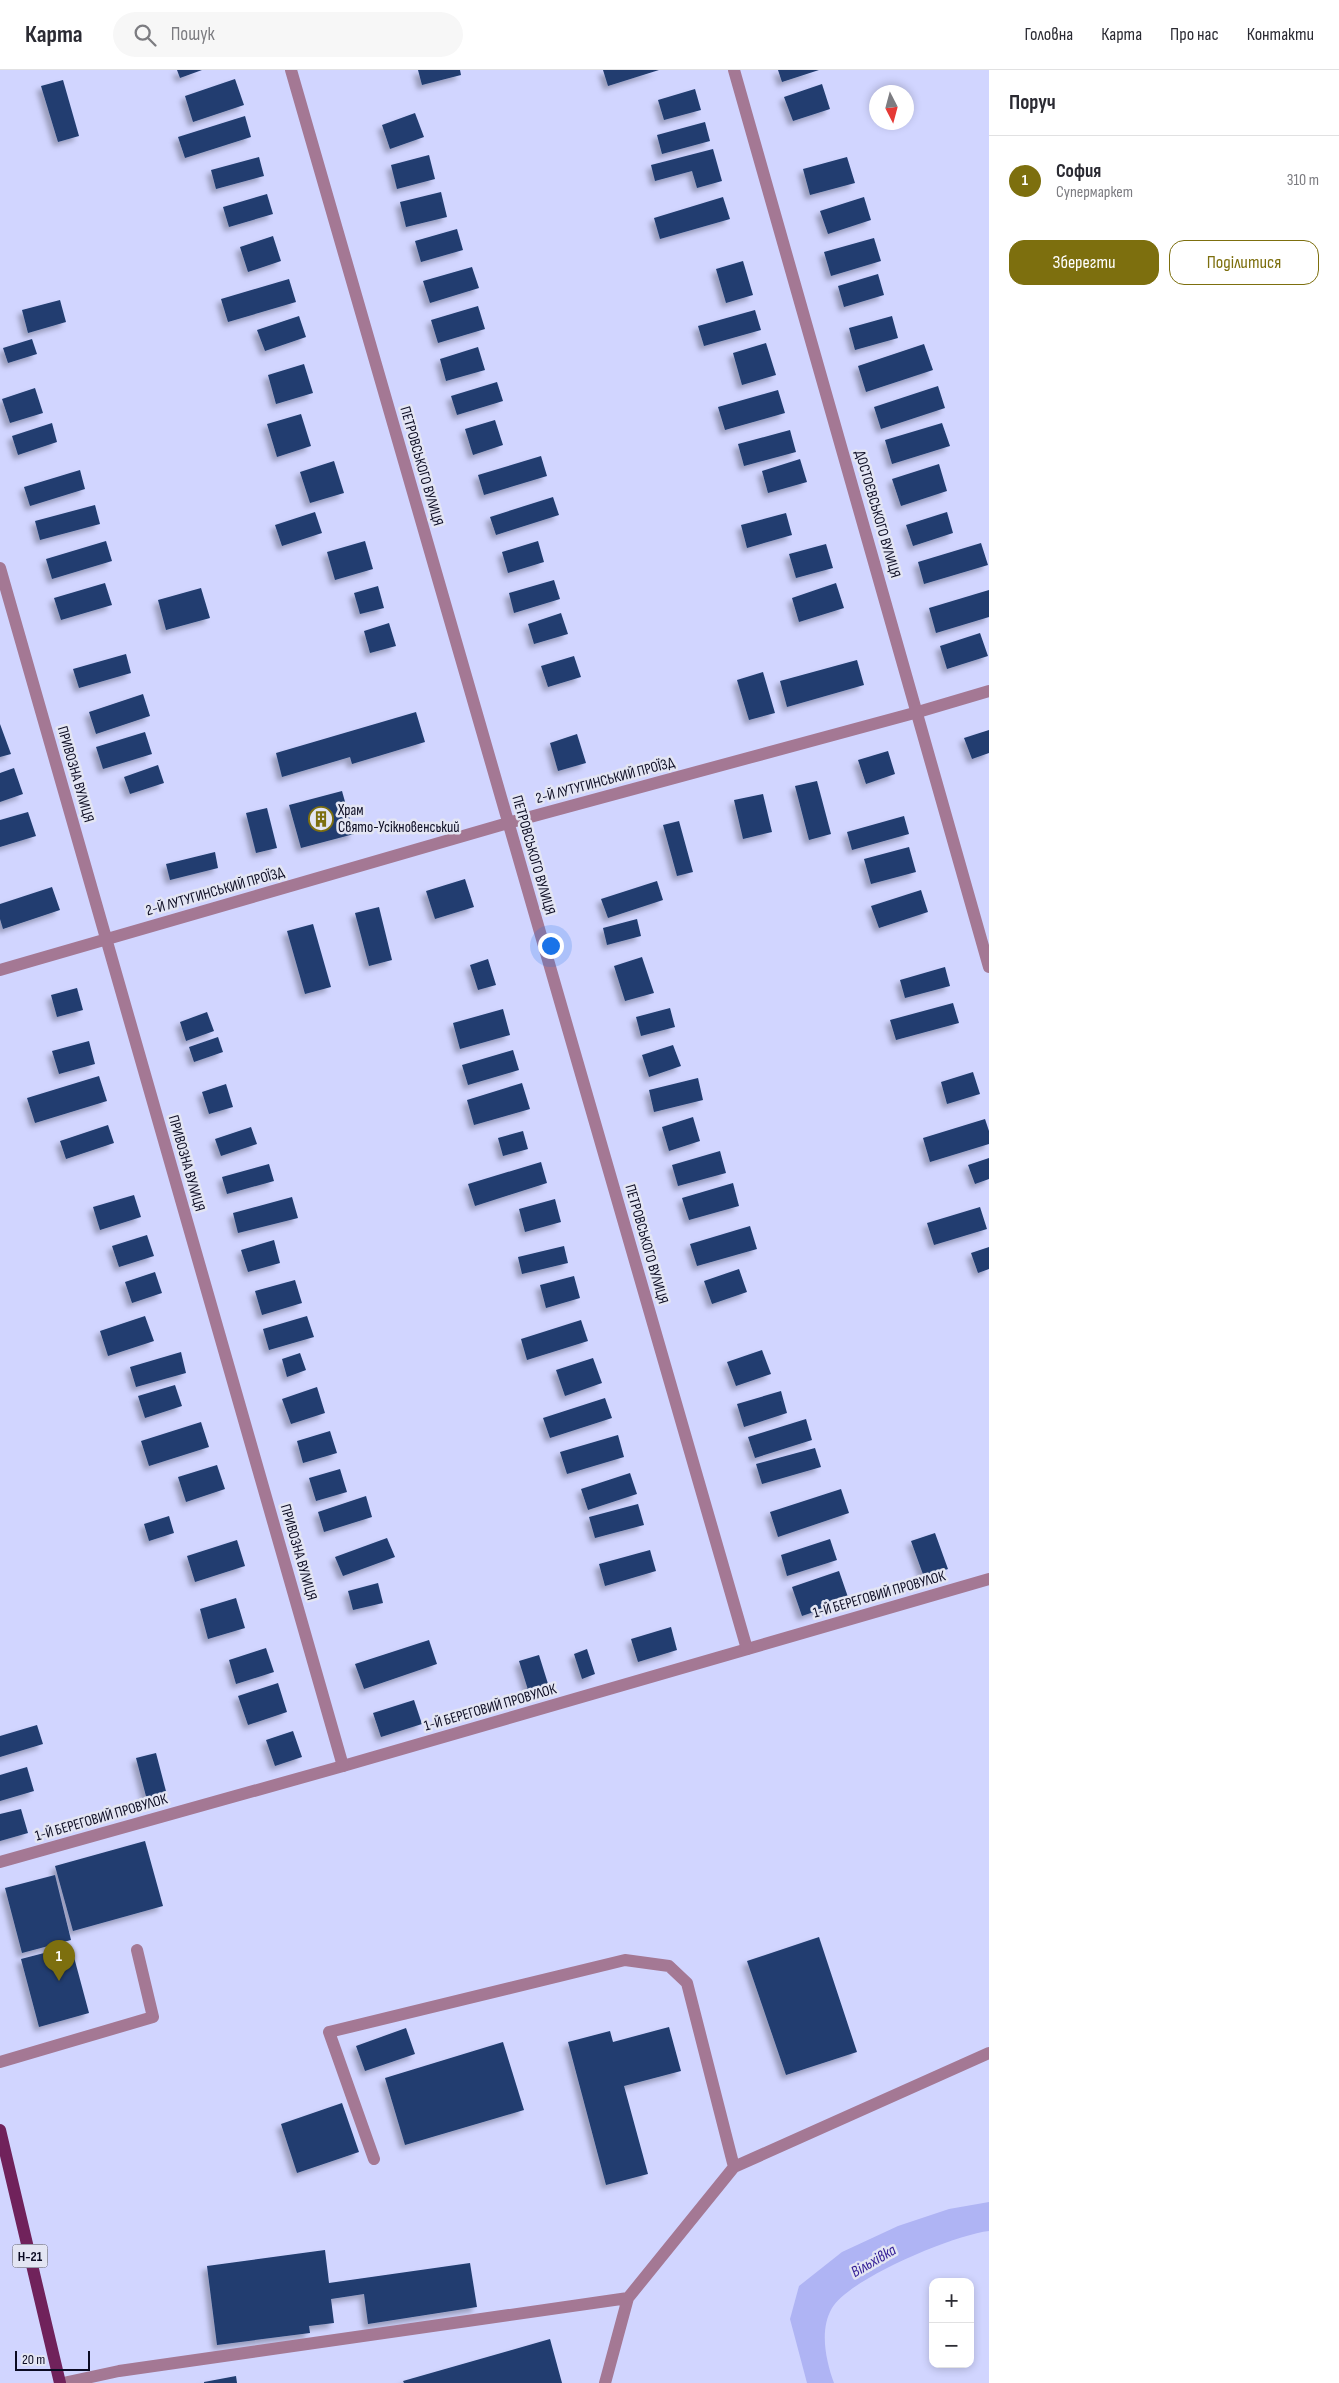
<!DOCTYPE html>
<html lang="uk">
<meta charset="utf-8">
<style>
body{margin:0;font-family:"Sofia Sans Condensed",sans-serif;background:#f7f7f7;color:#2b2b33}
.controls{position:absolute;right:15px;bottom:15px;display:grid;overflow:hidden;border-radius:10px;box-shadow:0 2px 8px #0003}
.controls button{width:45px;height:45px;display:grid;place-items:center;padding:0;border:0;border-bottom:1px solid #e1e1e2;background:#fff;color:#2b2b33;font:25px sans-serif}
.compass{position:absolute;left:869px;top:15px;width:45px;height:45px;border-radius:50%;background:#fff;box-shadow:0 2px 8px #0003;rotate:174deg}
.scale{position:absolute;left:15px;bottom:12px;width:75px;box-sizing:border-box;padding-left:5px;border:2px solid #0b0b22;border-top:0;font-size:14px;line-height:18px;white-space:nowrap;color:#0b0b22;-webkit-text-stroke:4px #e3e5f3;paint-order:stroke}
.you{position:absolute;left:550px;top:875px;width:18px;height:18px;margin:-12px;border:4px solid #fff;border-radius:50%;background:#1a73e8;box-shadow:0 0 0 8px #1a73e833}
.badge{display:grid;place-items:center;width:32px;height:32px;border-radius:50%;background:#7d6f0e;color:#fff;font-size:16px;font-weight:700}
.pin{position:absolute;translate:-50% -41px;filter:drop-shadow(0 1px 2px #0008)}
.pin::after{content:'';position:absolute;top:26px;width:18px;height:15px;background:inherit;clip-path:polygon(0 0,100% 0,50% 100%)}
.list{margin:0;padding:0;list-style:none}
h2{display:flex;justify-content:space-between;align-items:center;height:65px;margin:0;padding:0 20px;font-size:21px}
h2 small{font-size:16px;font-weight:400;color:#7c7c81}
.list li{display:grid;grid-template-columns:32px 1fr auto;gap:15px;align-items:center;box-sizing:border-box;height:90px;padding:0 20px;border-top:1px solid #e1e1e2}
.list b{display:block;font-size:19px;white-space:nowrap}
.list p{margin:0;font-size:16px;white-space:nowrap;color:#7c7c81}
.list em{font-size:16px;font-style:normal;color:#7c7c81}
.actions{display:flex;gap:10px;padding:15px 20px}
.actions a{flex:1;padding:11px 0;border:1px solid #7d6f0e;border-radius:15px;text-align:center;font-size:18px;color:#7d6f0e}
.actions .main{background:#7d6f0e;color:#fff}
.icon{flex:none;width:28px;height:28px;fill:none;stroke:currentColor;stroke-width:2;stroke-linecap:round;stroke-linejoin:round}
.map{position:relative;flex:none;width:989px;height:2313px;overflow:hidden}
header{display:flex;align-items:center;gap:30px;box-sizing:border-box;height:70px;padding:0 25px;background:#fff;border-bottom:1px solid #e1e1e2}
header strong{font-size:24px}
nav{display:flex;gap:28px;margin-inline-start:auto;font-size:18px}
.search{width:350px;height:45px;background:#f7f7f7;display:flex;align-items:center;gap:12px;box-sizing:border-box;padding:0 18px;border-radius:28px;color:#7c7c81;font-size:19px}
main{display:flex}
aside{flex:1;background:#fff}
.map>svg:first-child{display:block}
.water{fill:#afb4f4}
.building{fill:#203d70;filter:url(#shadow)}
.lines{fill:none;stroke-linecap:round;stroke-linejoin:round}
.lane{stroke:#a47894;stroke-width:12}
.street{stroke:#a47894;stroke-width:12}
.primary{stroke:#70225b;stroke-width:12}
.labels{text-anchor:middle;stroke-width:5;stroke-linejoin:round;paint-order:stroke}
.shield{fill:#e3e5f3;stroke:#4c4c61;stroke-width:1}
.shield-label{font-size:14px;font-weight:bold;fill:#0b0b22}
.street-label{font-size:15px;fill:#0b0b22;stroke:#e3e5f3}
.poi-label{font-size:15px;fill:#0b0b22;stroke:#e3e5f3;text-anchor:start}
.water-label{font-size:16px;font-style:italic;fill:#331d96;stroke:#e3e5f3}
</style>
<header>
<strong>Карта</strong>
<div class="search"><svg class="icon" aria-label="search" viewBox="0 0 24 24"><circle cx="10" cy="10" r="6"/><path d="M15 15l6 6"/></svg>Пошук</div>
<nav><a>Головна</a><a>Карта</a><a>Про нас</a><a>Контакти</a></nav>
</header>
<main>
<div class="map">
<svg width="989" height="2313" viewBox="0 0 989 2313">
<defs>
<filter id="shadow"><feDropShadow dx="-4.5" dy="4.5" stdDeviation="2.5" flood-color="#0004"/></filter>
</defs>
<rect width="100%" height="100%" fill="#d1d5ff"/>
<path class="water" d="M 989,2132 L 989,2161 C 954,2165 850,2208 832,2238 C 819,2260 826,2291 834,2313 L 807,2313 L 790,2249 L 799,2216 L 842,2182 L 898,2156 L 949,2139 Z"/>
<path class="building" d="M 177,0 L 202,0 L 180,8 Z
M 418,0 L 460,0 L 461,5 L 422,15 Z
M 603,0 L 659,0 L 608,16 Z
M 778,0 L 819,0 L 782,12 Z
M 235,9 L 244,35 L 193,52 L 185,26 Z
M 63,10 L 79,66 L 58,72 L 41,16 Z
M 822,14 L 830,39 L 793,51 L 784,27 Z
M 695,19 L 701,40 L 664,50 L 658,30 Z
M 415,43 L 424,67 L 390,79 L 382,55 Z
M 245,46 L 251,67 L 185,88 L 178,67 Z
M 705,52 L 710,71 L 662,84 L 657,65 Z
M 713,79 L 722,111 L 697,118 L 692,101 L 655,111 L 651,95 Z
M 429,85 L 435,109 L 397,119 L 391,95 Z
M 259,87 L 264,106 L 216,119 L 211,100 Z
M 847,87 L 855,113 L 810,125 L 803,99 Z
M 441,122 L 447,147 L 406,157 L 400,132 Z
M 267,124 L 273,144 L 229,157 L 223,137 Z
M 723,127 L 730,149 L 660,169 L 654,148 Z
M 864,127 L 871,150 L 828,164 L 820,141 Z
M 457,159 L 463,180 L 421,192 L 415,171 Z
M 273,166 L 281,191 L 248,202 L 240,177 Z
M 874,168 L 881,191 L 831,206 L 824,182 Z
M 743,191 L 753,225 L 726,233 L 716,199 Z
M 472,197 L 479,218 L 430,233 L 423,211 Z
M 878,204 L 884,225 L 844,237 L 838,216 Z
M 289,209 L 296,232 L 228,252 L 221,229 Z
M 60,230 L 66,252 L 28,263 L 22,240 Z
M 478,236 L 485,259 L 438,273 L 431,250 Z
M 755,240 L 761,260 L 704,276 L 698,256 Z
M 299,246 L 306,267 L 265,281 L 257,260 Z
M 892,246 L 898,268 L 855,280 L 849,258 Z
M 32,269 L 37,284 L 8,293 L 3,278 Z
M 766,273 L 776,305 L 742,315 L 733,283 Z
M 924,274 L 933,300 L 866,322 L 858,296 Z
M 478,277 L 485,300 L 446,311 L 440,289 Z
M 304,294 L 313,323 L 276,334 L 268,305 Z
M 497,312 L 503,331 L 457,345 L 451,326 Z
M 938,316 L 945,338 L 881,359 L 874,337 Z
M 35,318 L 43,343 L 10,353 L 2,329 Z
M 778,320 L 785,343 L 725,360 L 718,337 Z
M 301,344 L 311,376 L 277,387 L 267,354 Z
M 495,350 L 503,375 L 473,385 L 465,359 Z
M 52,353 L 57,372 L 18,385 L 12,366 Z
M 942,353 L 950,376 L 892,394 L 885,370 Z
M 790,360 L 796,382 L 744,396 L 738,374 Z
M 541,386 L 547,406 L 484,425 L 478,405 Z
M 800,389 L 807,412 L 768,423 L 762,401 Z
M 334,391 L 344,423 L 310,433 L 300,402 Z
M 939,394 L 947,421 L 901,436 L 892,409 Z
M 80,400 L 85,419 L 30,436 L 24,417 Z
M 553,427 L 559,445 L 496,465 L 490,447 Z
M 95,435 L 100,454 L 40,470 L 35,451 Z
M 315,442 L 322,463 L 282,476 L 275,455 Z
M 947,442 L 953,463 L 913,476 L 906,455 Z
M 786,443 L 792,465 L 747,478 L 741,455 Z
M 106,471 L 112,491 L 52,509 L 46,489 Z
M 365,471 L 373,499 L 335,510 L 327,482 Z
M 538,471 L 544,492 L 508,503 L 502,482 Z
M 981,473 L 988,495 L 924,514 L 918,492 Z
M 826,474 L 833,498 L 796,508 L 789,484 Z
M 554,510 L 560,529 L 514,543 L 509,523 Z
M 105,513 L 112,535 L 61,550 L 54,528 Z
M 836,513 L 844,538 L 799,552 L 792,528 Z
M 378,516 L 384,538 L 360,544 L 354,523 Z
M 201,518 L 210,548 L 166,560 L 158,530 Z
M 989,520 L 989,547 L 936,563 L 929,538 Z
M 561,543 L 568,564 L 534,574 L 528,554 Z
M 389,553 L 396,576 L 370,583 L 364,561 Z
M 980,563 L 988,586 L 947,599 L 940,576 Z
M 126,584 L 131,603 L 79,618 L 73,599 Z
M 574,586 L 581,607 L 548,617 L 541,596 Z
M 857,590 L 864,615 L 787,637 L 780,611 Z
M 763,602 L 775,643 L 749,650 L 737,610 Z
M 143,624 L 150,646 L 96,664 L 89,642 Z
M 416,642 L 425,672 L 352,694 L 350,687 L 282,707 L 276,683 Z
M 0,654 L 11,684 L 0,687 Z
M 989,660 L 989,683 L 972,689 L 964,668 Z
M 145,662 L 152,684 L 103,699 L 96,677 Z
M 577,664 L 586,693 L 558,701 L 550,673 Z
M 888,681 L 895,704 L 866,714 L 858,690 Z
M 158,695 L 164,713 L 130,724 L 124,707 Z
M 14,698 L 23,724 L 0,732 L 0,703 Z
M 817,711 L 831,764 L 809,770 L 795,716 Z
M 342,721 L 354,764 L 301,778 L 289,735 Z
M 763,724 L 772,762 L 743,769 L 734,730 Z
M 267,738 L 277,778 L 256,783 L 246,743 Z
M 28,742 L 36,766 L 0,777 L 0,750 Z
M 904,746 L 909,764 L 852,780 L 847,762 Z
M 679,751 L 693,802 L 677,806 L 663,755 Z
M 909,777 L 916,802 L 871,814 L 864,789 Z
M 215,782 L 218,798 L 170,810 L 166,794 Z
M 465,809 L 474,837 L 435,849 L 426,821 Z
M 657,811 L 663,830 L 608,848 L 601,829 Z
M 52,817 L 60,840 L 3,859 L 0,849 L 0,834 Z
M 921,820 L 928,842 L 879,858 L 871,836 Z
M 379,837 L 392,890 L 369,896 L 355,843 Z
M 637,849 L 641,866 L 607,875 L 603,858 Z
M 313,854 L 331,917 L 305,924 L 287,861 Z
M 642,887 L 654,923 L 625,931 L 614,896 Z
M 488,889 L 496,915 L 478,920 L 470,895 Z
M 945,897 L 950,916 L 905,928 L 900,910 Z
M 77,918 L 83,940 L 57,947 L 51,925 Z
M 953,933 L 959,953 L 896,970 L 890,950 Z
M 670,938 L 675,957 L 641,966 L 636,947 Z
M 503,939 L 510,965 L 460,979 L 453,953 Z
M 207,942 L 214,961 L 186,971 L 180,952 Z
M 218,967 L 223,982 L 194,992 L 189,977 Z
M 89,971 L 95,994 L 59,1004 L 52,981 Z
M 673,975 L 681,996 L 649,1007 L 642,985 Z
M 513,980 L 519,1000 L 468,1015 L 462,995 Z
M 973,1002 L 980,1024 L 947,1034 L 941,1012 Z
M 99,1006 L 107,1031 L 35,1053 L 27,1028 Z
M 698,1008 L 703,1030 L 654,1042 L 649,1020 Z
M 522,1013 L 530,1039 L 474,1055 L 467,1030 Z
M 226,1014 L 233,1037 L 209,1044 L 202,1022 Z
M 693,1047 L 700,1071 L 669,1081 L 662,1057 Z
M 985,1049 L 989,1061 L 989,1074 L 930,1092 L 923,1068 Z
M 108,1055 L 114,1073 L 66,1089 L 60,1071 Z
M 251,1057 L 257,1074 L 221,1086 L 215,1069 Z
M 523,1061 L 528,1079 L 503,1086 L 498,1068 Z
M 720,1081 L 726,1103 L 678,1116 L 672,1095 Z
M 989,1088 L 989,1109 L 975,1114 L 968,1095 Z
M 541,1092 L 547,1113 L 475,1136 L 468,1114 Z
M 269,1094 L 274,1111 L 227,1124 L 222,1107 Z
M 733,1113 L 739,1136 L 689,1150 L 682,1128 Z
M 134,1125 L 141,1147 L 100,1160 L 93,1137 Z
M 292,1127 L 298,1148 L 238,1163 L 233,1143 Z
M 555,1129 L 561,1152 L 525,1162 L 519,1139 Z
M 980,1137 L 987,1159 L 934,1175 L 927,1153 Z
M 750,1156 L 757,1179 L 697,1196 L 690,1174 Z
M 147,1165 L 154,1186 L 119,1197 L 112,1176 Z
M 274,1170 L 280,1193 L 248,1202 L 241,1180 Z
M 564,1176 L 568,1193 L 522,1204 L 518,1187 Z
M 989,1177 L 989,1199 L 978,1203 L 971,1183 Z
M 739,1199 L 747,1222 L 712,1234 L 704,1211 Z
M 155,1202 L 162,1223 L 132,1233 L 125,1212 Z
M 574,1206 L 580,1228 L 546,1238 L 540,1215 Z
M 295,1210 L 302,1233 L 262,1245 L 255,1221 Z
M 145,1246 L 154,1271 L 108,1286 L 100,1261 Z
M 307,1246 L 314,1267 L 269,1280 L 263,1259 Z
M 581,1250 L 588,1271 L 527,1290 L 521,1269 Z
M 762,1280 L 771,1304 L 736,1316 L 727,1292 Z
M 181,1282 L 186,1303 L 136,1317 L 130,1297 Z
M 300,1283 L 306,1300 L 287,1307 L 282,1289 Z
M 593,1288 L 602,1313 L 565,1326 L 556,1300 Z
M 175,1315 L 182,1336 L 145,1348 L 138,1326 Z
M 317,1317 L 325,1343 L 291,1354 L 282,1329 Z
M 781,1321 L 787,1343 L 744,1357 L 737,1334 Z
M 605,1328 L 612,1348 L 550,1368 L 543,1348 Z
M 806,1349 L 812,1370 L 755,1388 L 748,1367 Z
M 201,1352 L 209,1377 L 149,1396 L 141,1371 Z
M 330,1361 L 337,1383 L 303,1393 L 297,1371 Z
M 618,1365 L 624,1387 L 567,1404 L 560,1382 Z
M 815,1378 L 821,1397 L 762,1414 L 756,1394 Z
M 217,1395 L 225,1419 L 186,1432 L 178,1407 Z
M 340,1399 L 347,1422 L 316,1431 L 309,1408 Z
M 630,1403 L 637,1424 L 588,1440 L 581,1419 Z
M 841,1419 L 849,1443 L 778,1467 L 770,1442 Z
M 366,1426 L 372,1447 L 324,1462 L 318,1442 Z
M 638,1434 L 644,1455 L 595,1468 L 589,1447 Z
M 169,1446 L 174,1463 L 149,1471 L 144,1454 Z
M 935,1463 L 948,1499 L 924,1507 L 911,1471 Z
M 387,1468 L 395,1487 L 343,1506 L 335,1487 Z
M 830,1469 L 837,1490 L 787,1506 L 781,1485 Z
M 237,1470 L 245,1496 L 195,1512 L 187,1486 Z
M 650,1480 L 656,1501 L 605,1516 L 599,1494 Z
M 839,1501 L 849,1530 L 802,1546 L 792,1517 Z
M 378,1513 L 383,1533 L 353,1540 L 348,1521 Z
M 236,1528 L 245,1558 L 208,1569 L 200,1539 Z
M 671,1557 L 677,1580 L 638,1592 L 631,1569 Z
M 429,1570 L 437,1594 L 364,1619 L 355,1594 Z
M 266,1578 L 274,1602 L 236,1614 L 229,1590 Z
M 587,1579 L 595,1604 L 582,1609 L 574,1584 Z
M 539,1585 L 549,1617 L 529,1623 L 519,1591 Z
M 278,1613 L 287,1642 L 248,1655 L 238,1626 Z
M 414,1630 L 422,1654 L 381,1667 L 373,1643 Z
M 37,1655 L 43,1674 L 0,1687 L 0,1666 Z
M 293,1661 L 302,1687 L 275,1696 L 266,1670 Z
M 156,1683 L 167,1725 L 147,1730 L 136,1688 Z
M 27,1697 L 34,1721 L 0,1731 L 0,1705 Z
M 21,1739 L 28,1763 L 0,1771 L 0,1744 Z
M 145,1771 L 163,1836 L 73,1861 L 55,1796 Z
M 55,1805 L 71,1870 L 22,1883 L 5,1818 Z
M 819,1867 L 857,1982 L 786,2005 L 747,1891 Z
M 71,1876 L 89,1943 L 39,1957 L 21,1889 Z
M 669,1957 L 681,2001 L 624,2016 L 648,2104 L 606,2115 L 568,1972 L 610,1961 L 613,1972 Z
M 406,1958 L 415,1984 L 365,2001 L 356,1976 Z
M 503,1972 L 524,2040 L 405,2075 L 385,2008 Z
M 342,2033 L 359,2082 L 297,2103 L 281,2054 Z
M 325,2180 L 329,2213 L 470,2193 L 477,2237 L 368,2254 L 364,2224 L 331,2229 L 334,2253 L 309,2256 L 310,2263 L 217,2275 L 207,2196 Z
M 550,2269 L 562,2313 L 404,2313 L 403,2311 Z
M 236,2306 L 237,2313 L 204,2313 L 204,2312 Z"/>
<g class="lines">
<path class="lane" d="M 0,1792 L 343,1696 L 989,1509
M 0,1992 L 153,1947 L 137,1880
M 374,2089 L 329,1962 L 625,1890 L 669,1896 L 687,1913 L 734,2097
M 63,2313 L 119,2301 L 628,2228 L 734,2097 L 989,1983
M 605,2313 L 628,2228"/>
<path class="street" d="M 291,0 L 747,1579
M 734,0 L 989,897
M 0,498 L 343,1696
M 0,900 L 508,753 L 918,642 L 989,621"/>
<path class="primary" d="M 0,2060 L 60,2313"/>
</g>
<defs>
<symbol id="building-ring" viewBox="-11 -11 22 22"><circle r="9.5" fill="#e3e5f3" stroke="#7d6f0e" stroke-width="1.5"/><path d="M-4-6H4V6H1V3H-1V6H-4ZM-2.5-4.3h1.7v1.8h-1.7ZM.8-4.3h1.7v1.8H.8ZM-2.5-1h1.7V.8h-1.7ZM.8-1h1.7V.8H.8Z" fill="#7d6f0e"/></symbol>
</defs>
<g fill-rule="evenodd">
<use href="#building-ring" x="307" y="735" width="28" height="28"/>
</g>
<g class="labels">
<rect class="shield" x="12.5" y="2174.5" width="35" height="23" rx="4"/>
<g class="shield-label">
<text x="30" y="2191">Н-21</text>
</g>
<g class="street-label">
<text transform="translate(422 396) rotate(74)" y="5">ПЕТРОВСЬКОГО ВУЛИЦЯ</text>
<text transform="translate(878 444) rotate(74)" y="5">ДОСТОЄВСЬКОГО ВУЛИЦЯ</text>
<text transform="translate(76 704) rotate(74)" y="5">ПРИВОЗНА ВУЛИЦЯ</text>
<text transform="translate(605 710) rotate(-15)" y="5">2-Й ЛУТУГИНСЬКИЙ ПРОЇЗД</text>
<text transform="translate(534 785) rotate(74)" y="5">ПЕТРОВСЬКОГО ВУЛИЦЯ</text>
<text transform="translate(215 821) rotate(-16)" y="5">2-Й ЛУТУГИНСЬКИЙ ПРОЇЗД</text>
<text transform="translate(187 1093) rotate(74)" y="5">ПРИВОЗНА ВУЛИЦЯ</text>
<text transform="translate(647 1174) rotate(74)" y="5">ПЕТРОВСЬКОГО ВУЛИЦЯ</text>
<text transform="translate(299 1482) rotate(74)" y="5">ПРИВОЗНА ВУЛИЦЯ</text>
<text transform="translate(879 1524) rotate(-16)" y="5">1-Й БЕРЕГОВИЙ ПРОВУЛОК</text>
<text transform="translate(490 1637) rotate(-16)" y="5">1-Й БЕРЕГОВИЙ ПРОВУЛОК</text>
<text transform="translate(101 1747) rotate(-16)" y="5">1-Й БЕРЕГОВИЙ ПРОВУЛОК</text>
</g>
<g class="poi-label">
<text x="338" y="745">Храм<tspan x="338" dy="17">Свято-Усікновенський</tspan></text>
</g>
<g class="water-label">
<text transform="translate(873 2190) rotate(-30)" y="6">Вільхівка</text>
</g>
</g>
</svg>
<div class="controls">
<button>+</button>
<button>−</button>
</div>
<svg class="compass" viewBox="-18 -18 36 36"><path d="M0-13l5 13h-10z" fill="#e53935"/><path d="M0 13l5-13h-10z" fill="#7c7c81"/></svg>
<div class="scale">20 m</div>
<div class="you"></div>
<div class="pin badge" style="left:59px;top:1911px">1</div>
</div>
<aside>
<h2>Поруч<small></small></h2>
<ul class="list">
<li><span class="badge">1</span><div><b>София</b><p>Супермаркет</p></div><em>310 m</em></li>
</ul>
<div class="actions"><a class="main">Зберегти</a><a>Поділитися</a></div>
</aside>
</main>
